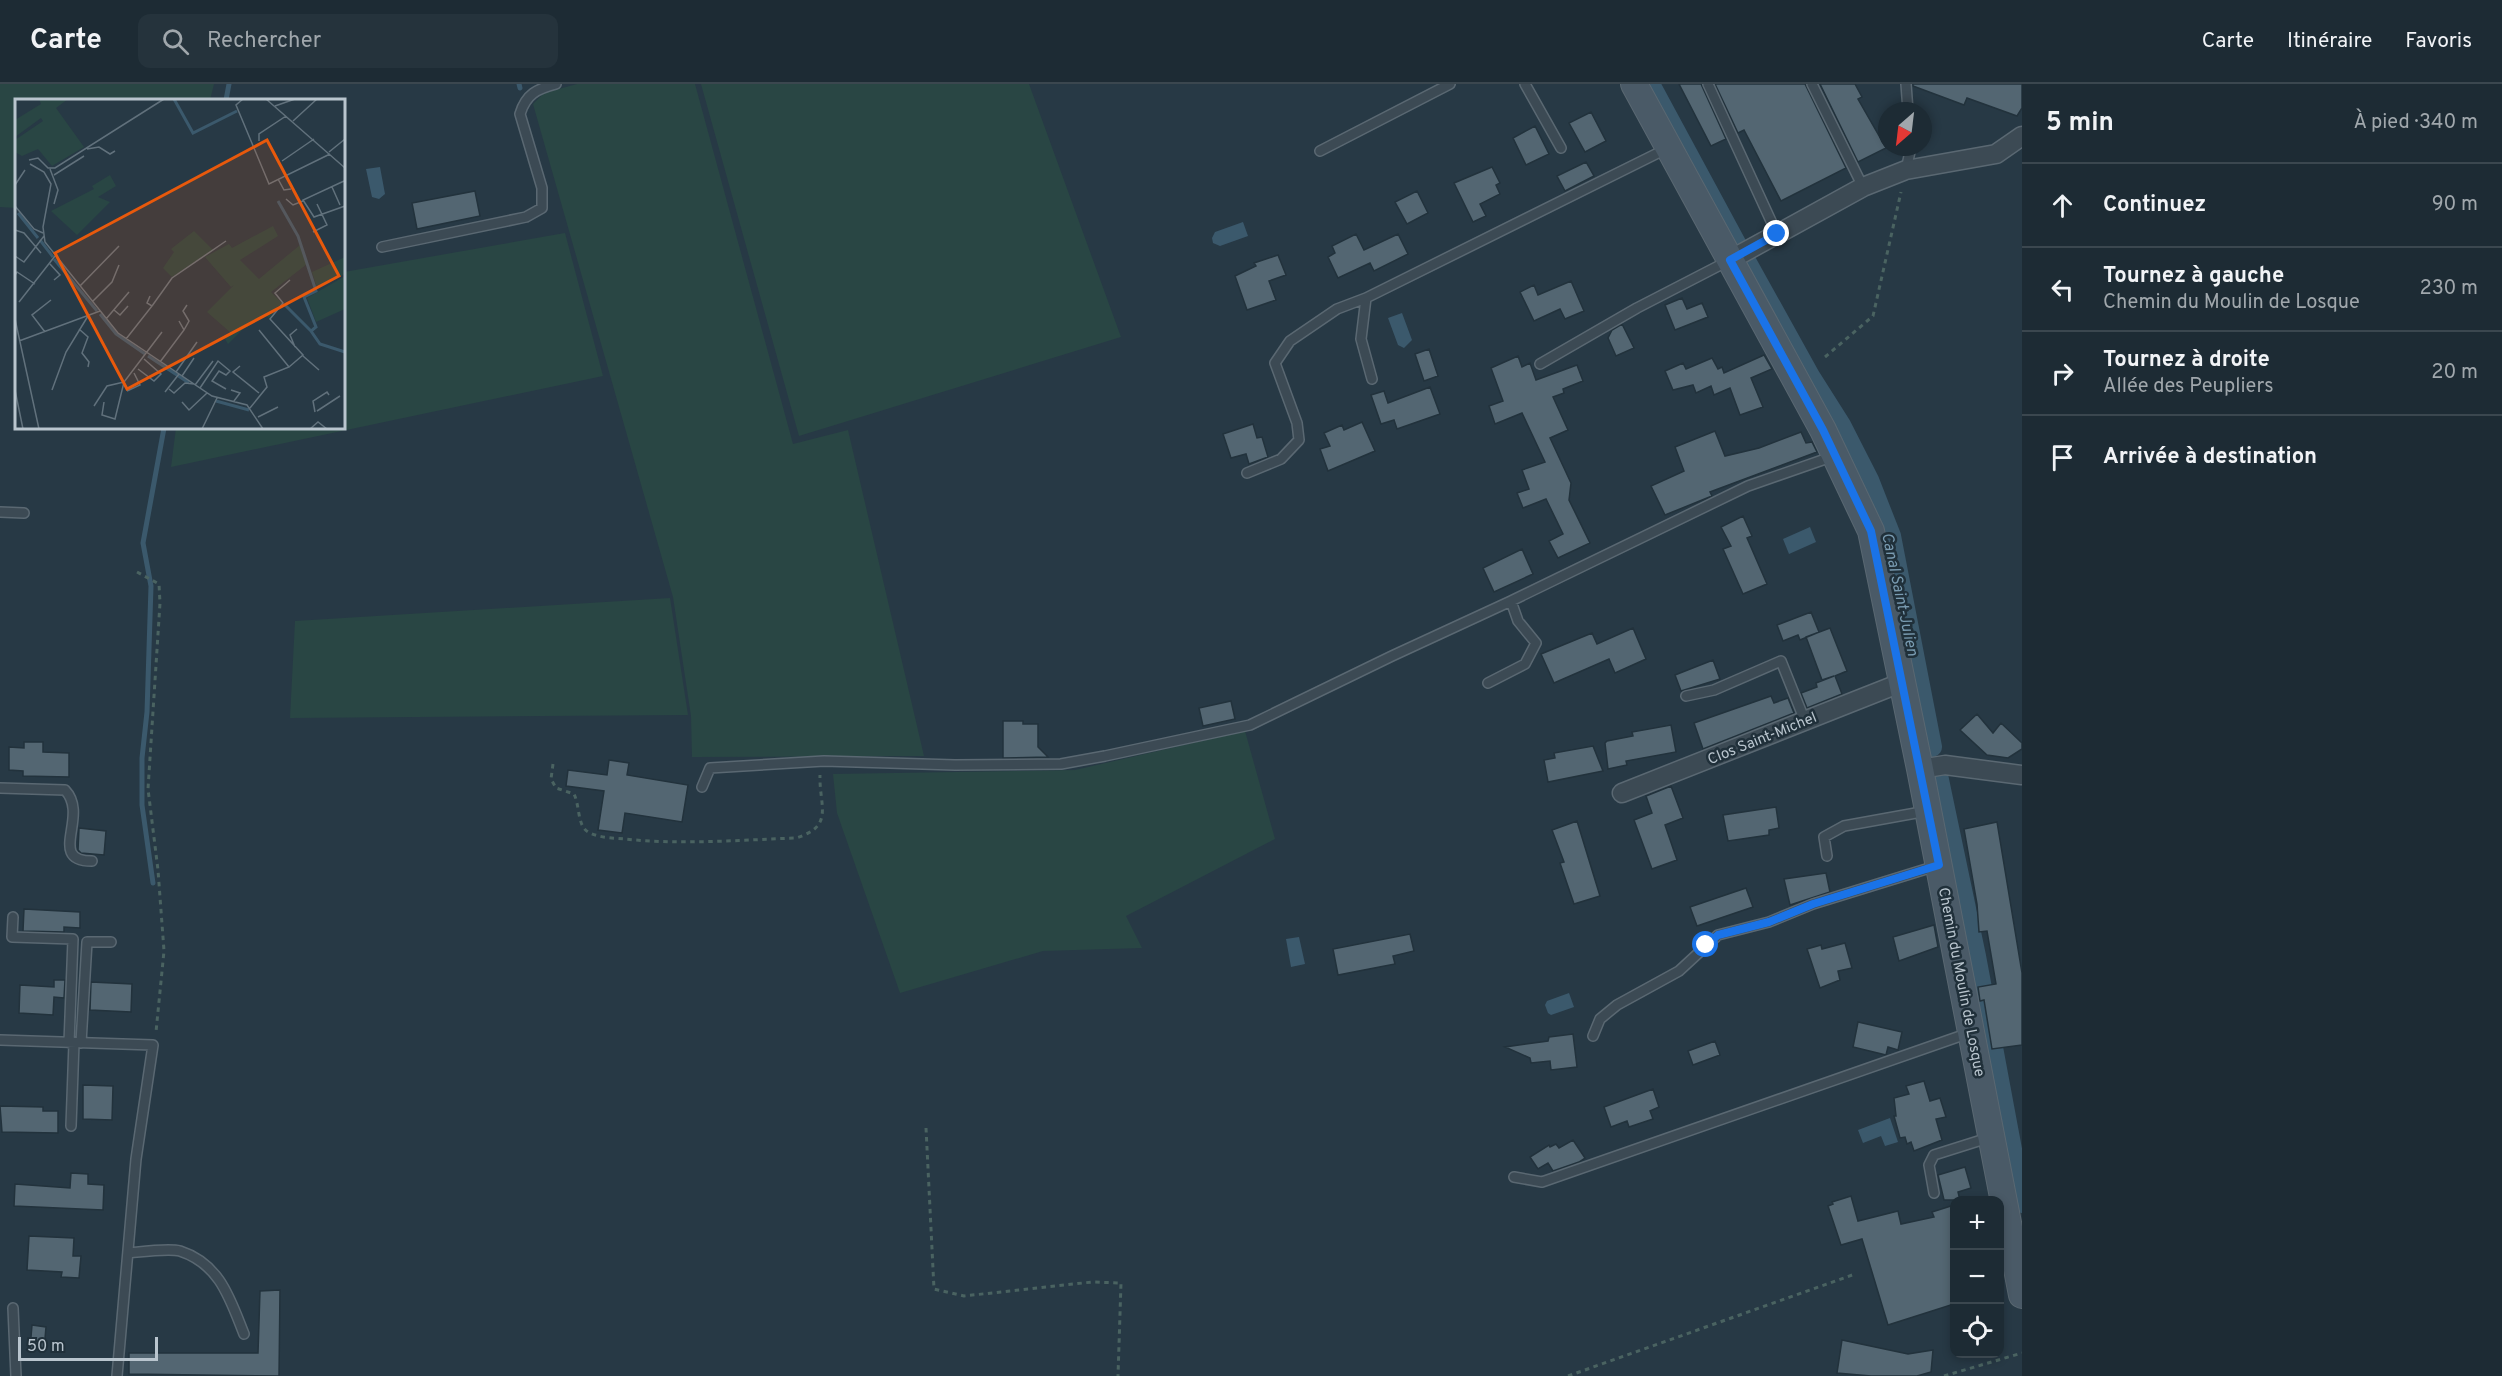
<!DOCTYPE html>
<html lang="fr">
<meta charset="utf-8">
<style>
body{margin:0;font-family:Overpass,sans-serif;background:#25333c;color:#f1f3f6}
.controls{position:absolute;right:18px;bottom:18px;display:grid;overflow:hidden;border-radius:12px;box-shadow:0 3px 9px #0003}
.controls button{width:54px;height:54px;display:grid;place-items:center;padding:0;border:0;border-bottom:2px solid #3b474f;background:#1d2b34;color:#f1f3f6;font:30px sans-serif}
.compass{position:absolute;left:1878px;top:18px;width:54px;height:54px;border-radius:50%;background:#1d2b34;box-shadow:0 3px 9px #0003;rotate:208deg}
.scale{position:absolute;left:18px;bottom:15px;width:140px;box-sizing:border-box;padding-left:6px;border:3px solid #b9c5ce;border-top:0;font-size:16px;line-height:21px;white-space:nowrap;color:#b9c5ce;-webkit-text-stroke:4px #20303a;paint-order:stroke}
.stop{position:absolute;width:18px;height:18px;margin:-14px;border:4px solid #1a73e8;border-radius:50%;background:#fff}
.stop.end{background:#1a73e8;border-color:#fff;box-shadow:0 2px 6px #0008}
.list{margin:0;padding:0;list-style:none}
h2{display:flex;justify-content:space-between;align-items:center;height:78px;margin:0;padding:0 24px;font-size:26px}
h2 small{font-size:20px;font-weight:400;color:#a0a7ac}
.list li{display:grid;grid-template-columns:39px 1fr auto;gap:18px;align-items:center;box-sizing:border-box;height:84px;padding:0 24px;border-top:2px solid #3b474f}
.list b{display:block;font-size:22px;white-space:nowrap}
.list p{margin:0;font-size:20px;white-space:nowrap;color:#a0a7ac}
.list em{font-size:20px;font-style:normal;color:#a0a7ac}
.icon{flex:none;width:33px;height:33px;fill:none;stroke:currentColor;stroke-width:2;stroke-linecap:round;stroke-linejoin:round}
.map{position:relative;flex:none;width:2022px;height:1292px;overflow:hidden}
header{display:flex;align-items:center;gap:36px;box-sizing:border-box;height:84px;padding:0 30px;background:#1d2b34;border-bottom:2px solid #3b474f}
header strong{font-size:28px}
nav{display:flex;gap:33px;margin-inline-start:auto;font-size:21px}
.search{width:420px;height:54px;background:#25333c;display:flex;align-items:center;gap:15px;box-sizing:border-box;padding:0 21px;border-radius:12px;color:#a0a7ac;font-size:22px}
main{display:flex}
aside{flex:1;background:#1d2b34}
.map>svg:first-child{display:block}
.green{fill:#294644}
.water{fill:#3b596c}
.lines{fill:none;stroke-linecap:round;stroke-linejoin:round}
.stream{stroke:#3b596c;stroke-width:5}
.canal{stroke:#3b596c;stroke-width:20}
.building{fill:#536672;stroke:#22323c;stroke-width:1.5}
.lane-casing{stroke:#5a6872;stroke-width:12}
.street-casing{stroke:#5a6872;stroke-width:21}
.secondary-casing{stroke:#5a6872;stroke-width:28}
.path{stroke:#4a6361;stroke-width:3;stroke-dasharray:4.5 4.5;stroke-linecap:butt}
.lane{stroke:#3c4a54;stroke-width:9}
.street{stroke:#3c4a54;stroke-width:18}
.secondary{stroke:#4a5a67;stroke-width:26}
.route{stroke:#1a73e8;stroke-width:8}
.labels{text-anchor:middle;stroke-width:5;stroke-linejoin:round;paint-order:stroke}
.street-label{font-size:15px;fill:#b9c5ce;stroke:#20303a}
.water-label{font-size:16px;font-style:italic;fill:#799bb1;stroke:#20303a}
.inset-river{fill:none;stroke:#3b596c;stroke-width:3}
.inset-road{fill:none;stroke:#61717c;stroke-width:1.5}
.view{fill:#e8590c;fill-opacity:0.15;stroke:#e8590c;stroke-width:3}
.inset-edge{fill:none;stroke:#b9c5ce;stroke-width:3}
</style>
<header>
<strong>Carte</strong>
<div class="search"><svg class="icon" aria-label="search" viewBox="0 0 24 24"><circle cx="10" cy="10" r="6"/><path d="M15 15l6 6"/></svg>Rechercher</div>
<nav><a>Carte</a><a>Itinéraire</a><a>Favoris</a></nav>
</header>
<main>
<div class="map">
<svg width="2022" height="1292" viewBox="0 0 2022 1292">
<rect width="100%" height="100%" fill="#273945"/>
<path class="green" d="M 0,0 L 214,0 L 210,16 L 16,16 L 16,124 L 0,123 Z
M 577,0 L 695,0 L 793,360 L 848,346 L 924,672 L 692,673 L 691,632 L 673,513 L 533,20 L 544,9 Z
M 701,0 L 1029,0 L 1121,253 L 799,352 Z
M 565,149 L 603,292 L 171,383 L 176,344 L 344,344 L 344,188 Z
M 670,514 L 688,631 L 290,634 L 295,537 Z
M 1245,647 L 1275,755 L 1126,832 L 1142,864 L 1043,867 L 900,909 L 837,729 L 833,690 L 1075,686 Z"/>
<path class="water" d="M 380,83 L 385,110 L 379,115 L 372,113 L 366,85 Z
M 1243,138 L 1248,152 L 1220,162 L 1213,159 L 1212,154 L 1215,148 Z
M 1402,229 L 1412,256 L 1404,264 L 1398,261 L 1388,234 Z
M 1810,443 L 1816,458 L 1789,470 L 1783,455 Z
M 1299,853 L 1305,880 L 1291,883 L 1286,855 Z
M 1569,909 L 1574,923 L 1551,931 L 1548,929 L 1545,921 L 1547,917 Z
M 1890,1034 L 1898,1058 L 1885,1062 L 1881,1052 L 1863,1059 L 1858,1046 Z"/>
<g class="lines">
<path class="stream" d="M 519,0 L 520,4
M 226,16 L 229,0
M 153,799 L 142,721 L 142,674 L 147,628 L 151,502 L 143,459 L 164,344"/>
<path class="canal" d="M 1650,0 L 1737,161
M 1745,175 L 1810,292 L 1841,341 L 1869,396 L 1891,452 L 1932,663
M 1938,691 L 1976,872 L 2022,1119"/>
</g>
<path class="building" d="M 1679,0 L 1701,0 L 1726,55 L 1711,62 Z
M 1715,0 L 1805,0 L 1846,84 L 1781,117 L 1744,46 L 1738,49 Z
M 1820,0 L 1855,0 L 1862,13 L 1858,15 L 1886,64 L 1858,78 Z
M 1913,0 L 2022,0 L 2022,24 L 2017,32 L 1967,14 L 1964,21 L 1913,2 Z
M 1591,28 L 1606,57 L 1585,68 L 1569,39 Z
M 1535,42 L 1549,70 L 1526,81 L 1513,54 Z
M 1586,78 L 1594,92 L 1565,107 L 1557,92 Z
M 1492,83 L 1500,99 L 1496,101 L 1500,110 L 1480,120 L 1486,132 L 1473,138 L 1454,99 Z
M 475,107 L 480,132 L 417,145 L 412,119 Z
M 1417,107 L 1428,129 L 1407,140 L 1395,118 Z
M 1356,150 L 1364,166 L 1398,150 L 1408,170 L 1374,187 L 1370,179 L 1338,194 L 1328,173 L 1335,169 L 1332,162 Z
M 1278,171 L 1286,191 L 1269,197 L 1276,216 L 1247,226 L 1235,192 L 1256,182 L 1254,179 Z
M 1571,197 L 1584,227 L 1565,235 L 1560,225 L 1534,237 L 1520,208 L 1534,201 L 1538,211 Z
M 1682,214 L 1687,225 L 1702,219 L 1708,233 L 1675,246 L 1665,221 Z
M 1622,240 L 1634,264 L 1616,272 L 1608,254 L 1612,246 Z
M 1429,265 L 1438,292 L 1424,297 L 1415,270 Z
M 1764,271 L 1772,285 L 1751,294 L 1763,323 L 1740,331 L 1730,304 L 1714,311 L 1711,302 L 1696,309 L 1693,301 L 1673,306 L 1665,287 L 1683,279 L 1686,285 L 1712,274 L 1718,285 L 1722,283 L 1724,289 Z
M 1518,272 L 1522,283 L 1530,279 L 1536,296 L 1577,281 L 1583,297 L 1563,305 L 1564,309 L 1553,313 L 1568,346 L 1550,354 L 1571,399 L 1569,416 L 1590,459 L 1558,474 L 1549,457 L 1563,450 L 1546,415 L 1523,424 L 1517,409 L 1529,405 L 1522,386 L 1545,378 L 1522,329 L 1495,340 L 1489,322 L 1503,317 L 1491,284 Z
M 1430,303 L 1440,330 L 1397,345 L 1394,336 L 1381,340 L 1371,311 L 1384,307 L 1388,319 Z
M 1362,338 L 1375,367 L 1328,387 L 1320,365 L 1330,362 L 1324,349 L 1342,341 L 1344,346 Z
M 1253,340 L 1257,354 L 1262,353 L 1268,373 L 1249,380 L 1246,370 L 1231,374 L 1223,350 Z
M 1715,347 L 1725,372 L 1759,364 L 1801,348 L 1806,359 L 1812,358 L 1817,368 L 1710,408 L 1712,412 L 1665,431 L 1651,402 L 1684,387 L 1675,363 Z
M 1743,432 L 1752,452 L 1747,454 L 1767,500 L 1743,510 L 1723,465 L 1731,462 L 1721,443 Z
M 1522,465 L 1533,490 L 1494,508 L 1483,484 Z
M 1811,528 L 1819,548 L 1800,556 L 1798,551 L 1783,557 L 1777,541 Z
M 1633,544 L 1646,575 L 1615,589 L 1609,575 L 1554,599 L 1541,570 L 1592,549 L 1597,560 Z
M 1830,544 L 1847,587 L 1835,592 L 1842,610 L 1807,624 L 1801,609 L 1817,603 L 1816,599 L 1834,592 L 1822,596 L 1806,553 Z
M 1713,576 L 1720,595 L 1681,607 L 1675,591 Z
M 1771,612 L 1774,619 L 1788,614 L 1794,629 L 1703,665 L 1694,639 Z
M 1231,617 L 1235,635 L 1203,642 L 1199,624 Z
M 1977,630 L 1993,649 L 2001,639 L 2022,659 L 2022,665 L 2008,674 L 1987,671 L 1960,646 Z
M 1003,637 L 1023,637 L 1023,640 L 1038,640 L 1038,663 L 1048,673 L 1003,674 Z
M 1671,641 L 1676,668 L 1626,677 L 1627,681 L 1608,685 L 1605,659 L 1607,657 L 1633,652 L 1632,648 Z
M 24,658 L 43,658 L 43,668 L 69,669 L 69,693 L 23,692 L 23,687 L 9,686 L 9,663 L 24,664 Z
M 1593,662 L 1603,687 L 1548,698 L 1544,676 L 1555,674 L 1554,669 Z
M 609,676 L 629,679 L 627,691 L 688,701 L 682,738 L 625,729 L 622,749 L 598,746 L 604,707 L 566,702 L 568,686 L 607,691 Z
M 1671,702 L 1683,734 L 1665,741 L 1677,776 L 1652,785 L 1634,736 L 1652,729 L 1646,712 Z
M 1776,723 L 1779,744 L 1769,746 L 1769,751 L 1728,757 L 1723,731 Z
M 1577,737 L 1600,812 L 1574,820 L 1560,779 L 1564,778 L 1552,746 Z
M 1997,738 L 2022,889 L 2022,961 L 1992,965 L 1984,916 L 1980,917 L 1978,903 L 1996,900 L 1987,847 L 1979,848 L 1977,820 L 1964,745 Z
M 79,744 L 106,747 L 104,771 L 81,769 L 78,766 Z
M 1826,789 L 1830,808 L 1790,821 L 1784,795 Z
M 1746,804 L 1753,823 L 1697,842 L 1690,823 Z
M 24,825 L 80,828 L 80,844 L 64,843 L 64,848 L 23,847 Z
M 1934,841 L 1938,863 L 1899,877 L 1893,853 Z
M 1410,850 L 1414,867 L 1393,872 L 1395,880 L 1338,891 L 1333,865 Z
M 1845,859 L 1852,884 L 1838,887 L 1840,896 L 1820,904 L 1807,865 L 1821,861 L 1822,865 Z
M 54,896 L 65,896 L 64,914 L 54,913 L 53,931 L 19,929 L 20,901 L 54,903 Z
M 91,898 L 132,900 L 131,928 L 90,926 Z
M 1858,938 L 1902,948 L 1898,966 L 1888,963 L 1886,971 L 1853,963 Z
M 1573,950 L 1577,983 L 1551,986 L 1550,977 L 1531,979 L 1530,974 L 1505,963 L 1548,957 L 1549,953 Z
M 1715,957 L 1720,971 L 1693,981 L 1688,967 Z
M 1924,997 L 1930,1017 L 1940,1014 L 1946,1033 L 1936,1035 L 1942,1056 L 1914,1067 L 1911,1058 L 1907,1060 L 1905,1053 L 1900,1054 L 1894,1032 L 1896,1032 L 1894,1014 L 1909,1010 L 1906,1002 Z
M 83,1001 L 113,1002 L 112,1036 L 83,1035 Z
M 1653,1005 L 1659,1023 L 1650,1027 L 1653,1035 L 1629,1043 L 1627,1037 L 1611,1043 L 1604,1023 Z
M 0,1022 L 43,1023 L 43,1027 L 58,1027 L 58,1049 L 2,1048 Z
M 1573,1056 L 1585,1074 L 1579,1078 L 1553,1087 L 1548,1079 L 1538,1085 L 1530,1073 L 1549,1061 L 1550,1063 L 1556,1060 L 1559,1064 Z
M 1965,1083 L 1971,1104 L 1958,1108 L 1960,1116 L 1944,1116 L 1938,1091 Z
M 71,1089 L 88,1090 L 88,1100 L 104,1101 L 103,1126 L 14,1122 L 15,1100 L 70,1104 Z
M 1851,1112 L 1858,1137 L 1898,1127 L 1901,1140 L 1934,1133 L 1932,1128 L 1954,1121 L 1954,1220 L 1888,1241 L 1862,1155 L 1841,1161 L 1828,1122 L 1833,1120 L 1832,1118 Z
M 29,1152 L 74,1154 L 73,1172 L 81,1172 L 79,1194 L 61,1193 L 62,1188 L 27,1186 Z
M 280,1206 L 279,1292 L 129,1290 L 129,1269 L 258,1269 L 260,1207 Z
M 32,1241 L 46,1243 L 44,1266 L 30,1265 Z
M 1842,1256 L 1908,1270 L 1933,1266 L 1931,1288 L 1917,1292 L 1871,1292 L 1837,1289 Z"/>
<g class="lines">
<defs>
<path id="lane" d="M 1525,0 L 1561,64
M 1708,0 L 1777,150
M 1812,0 L 1863,103
M 1906,0 L 1908,27
M 1320,67 L 1450,0
M 1906,86 L 1911,63
M 382,163 L 526,133 L 542,124 L 542,104 L 520,30 C 526,10 537,5 556,0
M 1540,280 L 1637,224 L 1730,176
M 1372,295 L 1361,255 L 1366,214 L 1666,65
M 1247,389 L 1281,375 L 1299,356 L 1297,339 L 1275,279 L 1290,257 L 1337,225 L 1366,214
M 0,428 L 24,429
M 1488,599 L 1525,580 L 1536,559 L 1518,537 L 1511,517 L 1748,402 L 1834,372
M 1686,612 L 1714,606 L 1781,577 L 1805,637
M 702,703 L 710,684 L 824,677 L 955,681 L 1061,680 L 1105,672 L 1250,641 L 1392,572 L 1511,517
M 0,704 L 65,706 C 90,732 46,777 92,777
M 1827,772 L 1824,753 L 1844,742 L 1927,727
M 13,833 L 12,853 L 73,855 L 69,959
M 1593,952 L 1600,935 L 1617,921 L 1679,887 L 1718,851 L 1769,838 L 1813,820 L 1936,782
M 0,956 L 153,961 L 136,1075 L 117,1292
M 81,959 L 87,858 L 111,858
M 71,1042 L 74,959
M 1514,1093 L 1542,1098 L 1969,949
M 1934,1109 L 1929,1081 L 1934,1071 L 1991,1053
M 128,1169 C 140,1168 168,1164 180,1167 C 220,1180 230,1215 244,1250
M 13,1224 L 16,1292"/>
<path id="street" d="M 1730,176 L 1863,103 L 1906,86 L 1996,70 L 2022,52
M 1920,685 L 1945,681 L 2022,691
M 1622,709 L 1903,598"/>
<path id="secondary" d="M 1634,0 L 1823,346 L 1871,447 L 1920,685 L 2022,1211"/>
</defs>
<use href="#lane" class="lane-casing"/>
<use href="#street" class="street-casing"/>
<use href="#secondary" class="secondary-casing"/>
<path class="path" d="M 1825,273 L 1873,232 L 1901,108
M 137,488 L 159,500 L 160,519 L 148,705 L 158,786 L 164,867 L 156,948
M 553,680 L 551,695 L 556,704 L 574,710 C 580,722 577,741 588,748 C 599,754 613,754 625,755 C 681,761 739,756 796,754 C 835,742 819,722 820,691
M 926,1044 L 934,1205 L 964,1212 L 1092,1198 L 1121,1199 L 1118,1292
M 1568,1292 L 1855,1190
M 1944,1292 L 2022,1269"/>
<use href="#lane" class="lane"/>
<use href="#street" class="street"/>
<use href="#secondary" class="secondary"/>
</g>
<g class="lines">
<path class="route" d="M 1706,861 L 1718,851 L 1769,838 L 1813,820 L 1939,781 L 1871,447 L 1823,346 L 1730,176 L 1777,150"/>
</g>
<g class="labels">
<g class="street-label">
<text transform="translate(1762 654) rotate(-22)" y="5">Clos Saint-Michel</text>
<text transform="translate(1962 898) rotate(79)" y="5">Chemin du Moulin de Losque</text>
</g>
<g class="water-label">
<text transform="translate(1901 510) rotate(78)" y="6">Canal Saint-Julien</text>
</g>
</g>
<g transform="translate(15 15)">
<rect width="330" height="330" fill="#273945"/>
<path d="M 24,0 L 53,0 L 41,9 L 69,48 L 37,67 L 23,50 L 7,57 L 0,53 L 0,41 L 28,22 L 26,19 L 0,38 L 0,21 L 26,5 ZM 95,76 L 101,87 L 83,98 L 95,103 L 62,136 L 36,112 L 79,90 L 77,87 ZM 258,127 L 263,137 L 225,161 L 244,180 L 285,146 L 292,165 L 256,193 L 267,204 L 254,219 L 251,216 L 227,231 L 213,245 L 210,240 L 216,234 L 192,213 L 219,186 L 216,188 L 190,158 L 214,145 L 217,149 ZM 179,132 L 198,151 L 157,178 L 148,169 L 159,153 L 156,150 ZM 330,158 L 330,175 L 302,189 L 297,173 ZM 330,177 L 330,210 L 301,223 L 292,199 Z" fill="#294644"/>
<path class="inset-river" d="M 159,0 L 178,34 L 222,12M 263,102 L 283,137 L 301,192 L 289,198 L 301,228 L 296,232 L 305,245 L 330,253M 3,114 L 23,139M 25,141 L 38,158M 39,160 L 82,212M 270,206 L 296,232M 85,215 L 101,235 L 130,255M 133,257 L 174,284M 201,302 L 234,311"/>
<path class="inset-road" d="M 228,0 L 221,6 L 254,85 L 315,55M 251,0 L 330,69M 260,7 L 280,0M 278,22 L 302,0M 244,42 L 244,35 L 271,17M 72,50 L 84,48 L 95,55 L 100,52M 314,53 L 330,40M 14,61 L 23,59 L 33,69 L 40,69 L 149,0M 267,62 L 299,40M 15,65 L 29,73 L 36,85 L 28,128 L 30,143 L 103,234 L 197,297 L 232,306 L 248,330M 35,70 L 43,91 L 39,105M 39,76 L 69,57M 263,80 L 269,91 L 276,90M 329,82 L 288,101 L 299,118 L 330,107M 0,86 L 10,71M 317,88 L 325,106M 271,100 L 278,106 L 288,102M 0,107 L 19,130 L 28,134M 0,131 L 9,134 L 26,154M 298,133 L 312,126 L 302,105M 0,157 L 9,163 L 29,137M 35,165 L 45,176 L 39,181M 0,176 L 2,173 L 20,185M 65,187 L 104,147M 4,203 L 40,157M 77,203 L 97,183 L 104,166M 137,207 L 157,179 L 211,142M 99,211 L 105,216 L 113,207M 0,220 L 24,330M 91,220 L 114,193M 64,230 L 73,238 L 67,254 L 74,263 L 73,268M 169,231 L 174,222 L 168,212 L 172,206M 30,233 L 17,216 L 36,201M 111,240 L 137,207 L 132,204 L 135,197M 4,242 L 85,212M 280,248 L 275,236 L 282,230M 288,257 L 304,271M 145,263 L 169,231 L 164,222M 225,267 L 218,273 L 244,294M 274,268 L 288,256 L 255,220 L 268,204 L 260,194 L 275,181M 123,270 L 139,282 L 146,275 L 129,260M 161,273 L 182,243M 167,277 L 179,259M 180,286 L 198,262M 185,289 L 203,262 L 215,272 L 211,276 L 204,272 L 197,282 L 211,290M 154,290 L 159,294 L 170,284 L 179,285M 0,291 L 8,330M 37,291 L 51,253 L 73,217M 216,291 L 225,294 L 219,302M 112,292 L 125,286 L 119,274M 150,293 L 164,275M 89,303 L 87,316 L 100,320 L 109,283 L 147,233M 167,303 L 174,311 L 192,294M 79,307 L 92,287 L 109,283M 235,309 L 252,288 L 249,278 L 274,268 L 244,231M 302,312 L 325,297M 300,313 L 298,302 L 312,293 L 314,296M 243,318 L 263,308M 187,330 L 202,299M 295,330 L 303,323 L 312,330"/>
<path class="view" d="M 252,41 L 324,177 L 112,290 L 40,154 Z"/>
<rect width="330" height="330" class="inset-edge"/>
</g>
</svg>
<div class="controls">
<button>+</button>
<button>−</button>
<button><svg class="icon" aria-label="locate" viewBox="0 0 24 24"><circle cx="12" cy="12" r="6"/><path d="M12 2v4M12 18v4M2 12h4M18 12h4"/></svg></button>
</div>
<svg class="compass" viewBox="-18 -18 36 36"><path d="M0-13l5 13h-10z" fill="#e53935"/><path d="M0 13l5-13h-10z" fill="#a0a7ac"/></svg>
<div class="scale">50 m</div>
<div class="stop" style="left:1706px;top:861px"></div>
<div class="stop end" style="left:1777px;top:150px"></div>
</div>
<aside>
<h2>5 min<small>À pied · 340 m</small></h2>
<ul class="list">
<li><svg class="icon" aria-label="ahead" viewBox="0 0 24 24"><path d="M12 20V5M6 11l6-6 6 6"/></svg><div><b>Continuez</b></div><em>90 m</em></li>
<li><svg class="icon" aria-label="left" viewBox="0 0 24 24"><path d="M17 20v-9H6M10 6l-5 5 5 5"/></svg><div><b>Tournez à gauche</b><p>Chemin du Moulin de Losque</p></div><em>230 m</em></li>
<li><svg class="icon" aria-label="right" viewBox="0 0 24 24"><path d="M7 20v-9h11M14 6l5 5-5 5"/></svg><div><b>Tournez à droite</b><p>Allée des Peupliers</p></div><em>20 m</em></li>
<li><svg class="icon" aria-label="arrive" viewBox="0 0 24 24"><path d="M6 21V4h12l-3 4 3 4H6"/></svg><div><b>Arrivée à destination</b></div></li>
</ul>
</aside>
</main>
